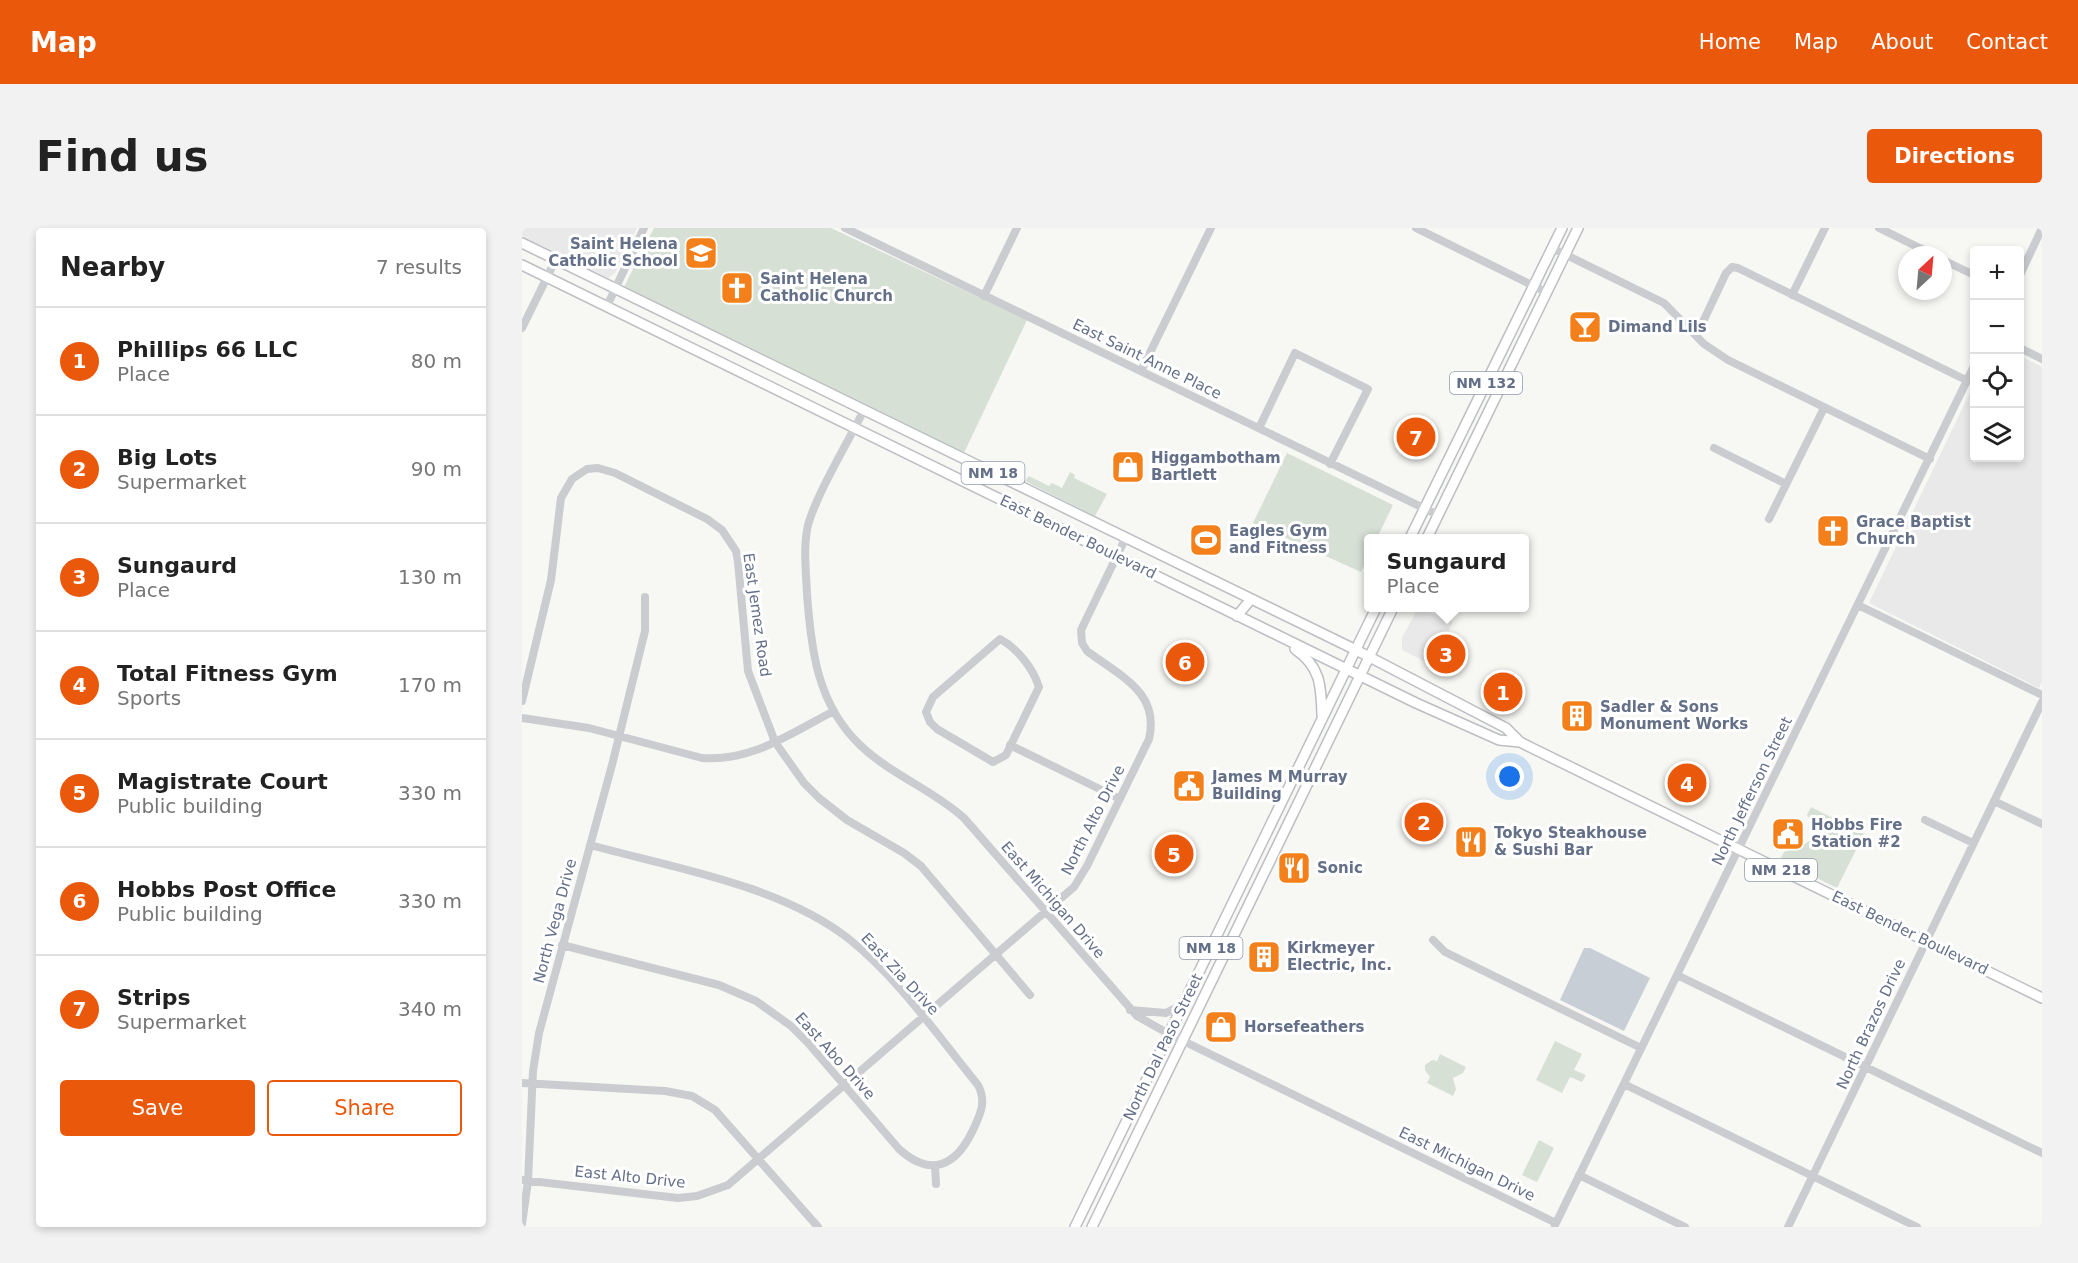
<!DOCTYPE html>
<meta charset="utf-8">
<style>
body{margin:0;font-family:"DejaVu Sans",sans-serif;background:#f2f2f2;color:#222}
.controls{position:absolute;right:18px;top:18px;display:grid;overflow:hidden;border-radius:6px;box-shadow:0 3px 9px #0003}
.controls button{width:54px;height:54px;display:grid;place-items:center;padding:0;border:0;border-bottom:2px solid #e0e0e0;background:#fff;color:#222;font:30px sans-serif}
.compass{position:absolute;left:1376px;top:18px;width:54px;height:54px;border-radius:50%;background:#fff;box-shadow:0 3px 9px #0003;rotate:26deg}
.you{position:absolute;left:988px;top:549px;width:21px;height:21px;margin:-15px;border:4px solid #fff;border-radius:50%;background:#1a73e8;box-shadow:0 0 0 9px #1a73e833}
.badge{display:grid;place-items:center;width:39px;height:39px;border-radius:50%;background:#ea580c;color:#fff;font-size:20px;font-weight:700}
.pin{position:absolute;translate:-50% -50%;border:3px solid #fff;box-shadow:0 2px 6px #0006}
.popup{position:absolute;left:842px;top:306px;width:165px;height:78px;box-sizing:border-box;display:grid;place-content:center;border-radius:6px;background:#fff;filter:drop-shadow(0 2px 4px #0005);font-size:20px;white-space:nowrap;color:#767676}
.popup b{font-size:22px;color:#222}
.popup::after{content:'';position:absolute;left:50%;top:100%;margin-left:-12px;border:12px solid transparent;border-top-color:#fff}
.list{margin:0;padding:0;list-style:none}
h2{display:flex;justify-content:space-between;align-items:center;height:78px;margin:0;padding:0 24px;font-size:26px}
h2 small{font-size:20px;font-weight:400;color:#767676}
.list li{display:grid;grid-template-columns:39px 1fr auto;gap:18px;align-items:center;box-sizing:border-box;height:108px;padding:0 24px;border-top:2px solid #e0e0e0}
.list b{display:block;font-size:22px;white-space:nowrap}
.list p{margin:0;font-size:20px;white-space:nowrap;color:#767676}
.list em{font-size:20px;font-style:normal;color:#767676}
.actions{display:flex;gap:12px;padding:18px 24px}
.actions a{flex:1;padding:14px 0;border:2px solid #ea580c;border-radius:6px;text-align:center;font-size:21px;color:#ea580c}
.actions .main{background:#ea580c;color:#fff}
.icon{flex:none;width:33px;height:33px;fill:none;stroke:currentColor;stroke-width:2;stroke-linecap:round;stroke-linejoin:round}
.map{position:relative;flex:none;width:1520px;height:999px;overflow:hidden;border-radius:6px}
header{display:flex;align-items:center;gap:36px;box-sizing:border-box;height:84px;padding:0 30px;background:#ea580c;color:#fff}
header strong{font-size:28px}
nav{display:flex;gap:33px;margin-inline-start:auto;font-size:21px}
.intro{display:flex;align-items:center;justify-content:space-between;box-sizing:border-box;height:144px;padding:0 36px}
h1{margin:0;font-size:42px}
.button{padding:15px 27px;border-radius:6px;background:#ea580c;color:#fff;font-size:21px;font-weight:700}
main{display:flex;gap:36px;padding:0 36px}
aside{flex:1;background:#fff;border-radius:6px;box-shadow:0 3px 9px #0003}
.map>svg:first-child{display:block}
.built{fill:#e8e9e8}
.green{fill:#d7e0d5}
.water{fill:#c7ced5}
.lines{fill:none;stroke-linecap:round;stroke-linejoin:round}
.major-casing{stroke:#bcbec3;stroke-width:12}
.minor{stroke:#caccd0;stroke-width:8}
.major{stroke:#fff;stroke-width:9}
.labels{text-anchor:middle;stroke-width:6;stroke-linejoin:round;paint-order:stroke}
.shield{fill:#fff;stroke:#929aac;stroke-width:1.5}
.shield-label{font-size:14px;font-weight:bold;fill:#646f88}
.poi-label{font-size:15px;font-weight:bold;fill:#646f88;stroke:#fff;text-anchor:start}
.street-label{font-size:15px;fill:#646f88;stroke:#fff}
</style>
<header>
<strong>Map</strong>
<nav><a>Home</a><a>Map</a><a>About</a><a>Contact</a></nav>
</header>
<div class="intro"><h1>Find us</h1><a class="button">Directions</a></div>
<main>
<aside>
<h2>Nearby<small>7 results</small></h2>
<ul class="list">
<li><span class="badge">1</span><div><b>Phillips 66 LLC</b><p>Place</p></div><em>80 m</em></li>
<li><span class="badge">2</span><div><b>Big Lots</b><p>Supermarket</p></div><em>90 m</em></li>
<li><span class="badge">3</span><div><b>Sungaurd</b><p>Place</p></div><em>130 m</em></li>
<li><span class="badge">4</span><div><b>Total Fitness Gym</b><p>Sports</p></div><em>170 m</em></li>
<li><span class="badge">5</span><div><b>Magistrate Court</b><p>Public building</p></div><em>330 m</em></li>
<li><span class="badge">6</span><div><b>Hobbs Post Office</b><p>Public building</p></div><em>330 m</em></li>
<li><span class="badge">7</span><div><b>Strips</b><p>Supermarket</p></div><em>340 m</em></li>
</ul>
<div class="actions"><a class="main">Save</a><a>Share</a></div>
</aside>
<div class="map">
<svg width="1520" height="999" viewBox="0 0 1520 999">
<rect width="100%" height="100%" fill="#f7f8f4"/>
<path class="built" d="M 0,0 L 115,0 L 93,45 L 86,50 L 0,8 Z
M 1498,128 L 1520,139 L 1520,454 L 1517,460 L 1347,375 L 1452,156 L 1452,230 L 1498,230 Z
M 896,380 L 931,394 L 910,437 L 880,422 L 880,410 Z"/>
<path class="green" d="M 132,0 L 309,0 L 505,92 L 442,225 L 102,59 Z
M 765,225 L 871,277 L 855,310 L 846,310 L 846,329 L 839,344 L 731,295 Z
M 548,244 L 553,247 L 552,250 L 585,266 L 573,288 L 503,253 L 507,248 L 527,258 L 530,255 L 540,260 Z
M 1289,579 L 1342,606 L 1315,660 L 1258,632 L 1262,624 C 1282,616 1303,613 1285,587 Z
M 1033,813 L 1060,826 L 1052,842 L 1064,847 L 1060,854 L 1048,849 L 1040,865 L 1014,852 Z
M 918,826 L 944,839 L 941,845 L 931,850 L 934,861 L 931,868 L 905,855 L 908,849 L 903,842 L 903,837 L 910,832 L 915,833 Z
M 1017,912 L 1032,920 L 1015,954 L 1000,947 Z"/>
<path class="water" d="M 1062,720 L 1068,720 L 1128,750 L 1102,803 L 1038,772 Z"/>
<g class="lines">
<defs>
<path id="major" d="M 0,15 L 834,422 L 984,500 L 998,514 L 1012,521 L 1520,770
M 0,37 L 894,475 L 977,512 L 998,514
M 888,310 L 1040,0
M 905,310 L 1056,0
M 715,388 L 729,371
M 773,421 C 799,439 799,458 800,487
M 553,999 L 854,380
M 570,999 L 871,380"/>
</defs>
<use href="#major" class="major-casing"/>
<path class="minor" d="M 323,0 L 916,287
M 894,0 L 1024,64
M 1357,0 L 1412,27
M 1030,20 L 1142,75 L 1182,116 L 1206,132 L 1408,231
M 1421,32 L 1452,47
M 1498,47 L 1520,0
M 1270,67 L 1303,0
M 462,68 L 495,0
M 85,78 L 122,0
M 0,100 L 34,31
M 1172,104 L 1179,98 L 1204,45 L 1210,39 L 1216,40 L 1446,153
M 1498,120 L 1520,131
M 619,143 L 689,0
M 342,182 C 326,214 295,265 286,297 C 281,320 284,342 285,366 C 289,421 295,476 338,517 C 369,547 410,561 442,590 L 615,788 L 647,806 L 1034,995
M 737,200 L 773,125 L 846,161 L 808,236
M 1192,220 L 1264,256
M 1247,291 L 1302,180
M 1336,377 L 1520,467
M 478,411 C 495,420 511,440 517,459 L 484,527 L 471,534 L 415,501 L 408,494 L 404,484 L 411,469 Z
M 0,473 L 29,352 L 39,270 L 50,251 L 65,241 L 76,240 L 93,245 L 185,291 L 200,302 L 214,323 L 216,334 L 226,443 L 253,514 L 282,555 L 297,570 L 325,592 L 382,625 L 399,638 L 508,767
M 0,490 L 67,500 L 180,530 C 230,534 269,505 312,483
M 488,517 L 598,571
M 1472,573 L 1520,596
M 1403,592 L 1451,615
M 911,712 L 923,724 L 1119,820
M 40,717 L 197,757 L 234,773 L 269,798 L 286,815 L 377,921 C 409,950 434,938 451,902 C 458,887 465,874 456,857 C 416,808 377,751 327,711 C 258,657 152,640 68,617
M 1155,747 L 1520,925
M 608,782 L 644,785 L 661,776
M 0,855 L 143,863 L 170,868 L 193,882 L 296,999
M 1102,856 L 1395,999
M 413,938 L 414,956
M 1057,947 L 1163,999
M 0,952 L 156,970 L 175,968 L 206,957 L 552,659 L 565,638 L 627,511 C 638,464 598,448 565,423 L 560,415 L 559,402 L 604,309
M 0,996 L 6,953 L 11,843 L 17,805 L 90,537 L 123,403 L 123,369
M 1033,997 L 1452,138
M 1266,999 L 1520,474"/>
<use href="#major" class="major"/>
</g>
<defs>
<symbol id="school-square" viewBox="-11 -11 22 22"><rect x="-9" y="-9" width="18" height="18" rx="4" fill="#f3801a" stroke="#fff"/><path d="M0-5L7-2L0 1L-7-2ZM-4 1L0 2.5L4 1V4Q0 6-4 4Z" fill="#fff"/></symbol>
<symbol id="church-square" viewBox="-11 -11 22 22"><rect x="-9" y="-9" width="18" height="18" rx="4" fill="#f3801a" stroke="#fff"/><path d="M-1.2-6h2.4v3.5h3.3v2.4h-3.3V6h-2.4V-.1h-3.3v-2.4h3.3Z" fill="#fff"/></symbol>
<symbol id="bar-square" viewBox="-11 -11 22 22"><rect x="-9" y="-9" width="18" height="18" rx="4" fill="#f3801a" stroke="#fff"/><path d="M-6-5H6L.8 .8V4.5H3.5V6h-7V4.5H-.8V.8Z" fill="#fff"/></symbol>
<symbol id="shop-square" viewBox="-11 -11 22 22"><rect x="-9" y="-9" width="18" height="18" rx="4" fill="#f3801a" stroke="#fff"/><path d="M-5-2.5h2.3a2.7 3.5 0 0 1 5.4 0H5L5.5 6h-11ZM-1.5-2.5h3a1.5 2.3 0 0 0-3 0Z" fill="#fff"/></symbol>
<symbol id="stadium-square" viewBox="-11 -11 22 22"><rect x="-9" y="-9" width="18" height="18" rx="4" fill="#f3801a" stroke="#fff"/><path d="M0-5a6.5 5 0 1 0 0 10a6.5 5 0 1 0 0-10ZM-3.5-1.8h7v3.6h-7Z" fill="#fff"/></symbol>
<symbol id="building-square" viewBox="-11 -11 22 22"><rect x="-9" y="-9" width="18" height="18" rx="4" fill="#f3801a" stroke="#fff"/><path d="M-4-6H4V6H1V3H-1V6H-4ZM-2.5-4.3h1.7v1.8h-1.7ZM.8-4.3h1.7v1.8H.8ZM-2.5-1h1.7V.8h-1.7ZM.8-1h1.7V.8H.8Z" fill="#fff"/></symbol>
<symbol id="civic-square" viewBox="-11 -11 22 22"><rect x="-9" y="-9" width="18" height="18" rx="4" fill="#f3801a" stroke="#fff"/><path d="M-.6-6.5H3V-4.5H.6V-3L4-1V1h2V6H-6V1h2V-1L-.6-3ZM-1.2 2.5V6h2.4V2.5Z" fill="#fff"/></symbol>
<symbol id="restaurant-square" viewBox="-11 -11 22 22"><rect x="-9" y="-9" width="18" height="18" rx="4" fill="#f3801a" stroke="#fff"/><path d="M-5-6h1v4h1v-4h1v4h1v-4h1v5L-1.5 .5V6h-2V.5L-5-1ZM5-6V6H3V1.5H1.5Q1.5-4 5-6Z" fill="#fff"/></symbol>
</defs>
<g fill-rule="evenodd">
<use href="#school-square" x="160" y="6" width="38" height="38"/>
<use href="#church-square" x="196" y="41" width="38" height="38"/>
<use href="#bar-square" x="1044" y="80" width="38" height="38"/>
<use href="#shop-square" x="587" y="220" width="38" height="38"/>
<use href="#church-square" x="1292" y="284" width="38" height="38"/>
<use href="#stadium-square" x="665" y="293" width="38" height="38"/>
<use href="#building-square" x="1036" y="469" width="38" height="38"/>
<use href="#civic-square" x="648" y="539" width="38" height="38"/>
<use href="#civic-square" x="1247" y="587" width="38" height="38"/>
<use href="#restaurant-square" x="930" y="595" width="38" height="38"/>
<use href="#restaurant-square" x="753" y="621" width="38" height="38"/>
<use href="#building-square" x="723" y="710" width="38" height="38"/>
<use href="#shop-square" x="680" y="780" width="38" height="38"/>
</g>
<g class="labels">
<g class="shield">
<rect x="928" y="144" width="72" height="22" rx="4.5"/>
<rect x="439.5" y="234" width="63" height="22" rx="4.5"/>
<rect x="1223" y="631" width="72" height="22" rx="4.5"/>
<rect x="657.5" y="709" width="63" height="22" rx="4.5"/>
</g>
<g class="shield-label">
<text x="964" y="160">NM 132</text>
<text x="471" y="250">NM 18</text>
<text x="1259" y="647">NM 218</text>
<text x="689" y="725">NM 18</text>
</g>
<g class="poi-label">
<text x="156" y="21" text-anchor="end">Saint Helena<tspan x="156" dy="17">Catholic School</tspan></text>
<text x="238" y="56">Saint Helena<tspan x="238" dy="17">Catholic Church</tspan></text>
<text x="1086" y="104">Dimand Lils</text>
<text x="629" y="235">Higgambotham<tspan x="629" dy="17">Bartlett</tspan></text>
<text x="1334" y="299">Grace Baptist<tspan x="1334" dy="17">Church</tspan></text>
<text x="707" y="308">Eagles Gym<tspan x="707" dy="17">and Fitness</tspan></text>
<text x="1078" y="484">Sadler &amp; Sons<tspan x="1078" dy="17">Monument Works</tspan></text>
<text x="690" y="554">James M Murray<tspan x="690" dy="17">Building</tspan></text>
<text x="1289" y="602">Hobbs Fire<tspan x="1289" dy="17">Station #2</tspan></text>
<text x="972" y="610">Tokyo Steakhouse<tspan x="972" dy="17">&amp; Sushi Bar</tspan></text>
<text x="795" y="645">Sonic</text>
<text x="765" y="725">Kirkmeyer<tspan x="765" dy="17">Electric, Inc.</tspan></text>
<text x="722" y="804">Horsefeathers</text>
</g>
<g class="street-label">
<text transform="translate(625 131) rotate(26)" y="5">East Saint Anne Place</text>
<text transform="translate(556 309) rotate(26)" y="5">East Bender Boulevard</text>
<text transform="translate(235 387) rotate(82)" y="5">East Jemez Road</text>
<text transform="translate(1230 563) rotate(-64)" y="5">North Jefferson Street</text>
<text transform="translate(571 592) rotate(-63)" y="5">North Alto Drive</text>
<text transform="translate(531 672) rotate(49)" y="5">East Michigan Drive</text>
<text transform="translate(33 693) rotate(-75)" y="5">North Vega Drive</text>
<text transform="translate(1388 705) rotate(26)" y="5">East Bender Boulevard</text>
<text transform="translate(378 746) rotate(47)" y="5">East Zia Drive</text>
<text transform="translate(1349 796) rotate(-65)" y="5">North Brazos Drive</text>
<text transform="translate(641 819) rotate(-64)" y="5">North Dal Paso Street</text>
<text transform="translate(313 828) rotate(48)" y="5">East Abo Drive</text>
<text transform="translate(945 936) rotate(26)" y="5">East Michigan Drive</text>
<text transform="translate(108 949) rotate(6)" y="5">East Alto Drive</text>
</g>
</g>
</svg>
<div class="controls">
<button>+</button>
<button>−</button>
<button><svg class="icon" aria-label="locate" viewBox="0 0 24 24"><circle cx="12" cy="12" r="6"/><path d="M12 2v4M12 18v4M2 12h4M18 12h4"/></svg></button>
<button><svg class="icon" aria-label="layers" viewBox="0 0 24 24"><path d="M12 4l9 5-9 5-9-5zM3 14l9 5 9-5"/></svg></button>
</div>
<svg class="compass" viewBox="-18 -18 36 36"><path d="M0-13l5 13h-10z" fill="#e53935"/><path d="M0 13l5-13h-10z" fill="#767676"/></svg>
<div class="you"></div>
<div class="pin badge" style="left:981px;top:464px">1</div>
<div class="pin badge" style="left:902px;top:594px">2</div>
<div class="pin badge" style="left:924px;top:426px">3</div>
<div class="popup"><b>Sungaurd</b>Place</div>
<div class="pin badge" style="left:1165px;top:555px">4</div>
<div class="pin badge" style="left:652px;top:626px">5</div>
<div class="pin badge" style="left:663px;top:434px">6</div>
<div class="pin badge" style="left:894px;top:209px">7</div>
</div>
</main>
